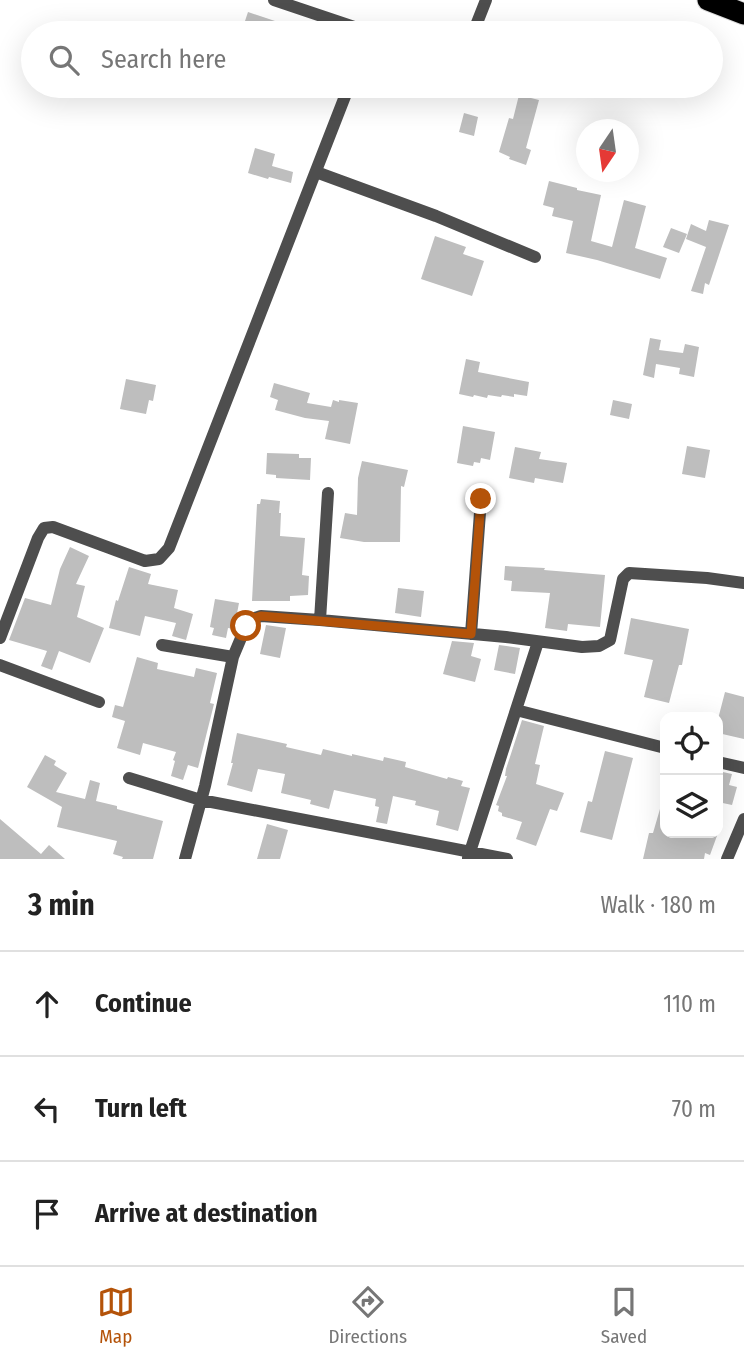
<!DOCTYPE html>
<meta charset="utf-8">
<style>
body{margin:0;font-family:"Fira Sans Condensed",sans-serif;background:#f2f2f2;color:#222}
.controls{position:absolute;right:21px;bottom:21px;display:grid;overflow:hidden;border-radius:14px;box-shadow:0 7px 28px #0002}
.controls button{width:63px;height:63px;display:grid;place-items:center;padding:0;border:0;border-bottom:2px solid #e0e0e0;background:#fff;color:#222;font:35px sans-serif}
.compass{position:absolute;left:576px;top:119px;width:63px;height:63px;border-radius:50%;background:#fff;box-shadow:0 7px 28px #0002;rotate:193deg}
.stop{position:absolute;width:21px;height:21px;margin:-16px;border:5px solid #b45309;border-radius:50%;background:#fff}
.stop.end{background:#b45309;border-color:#fff;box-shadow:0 2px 7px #0008}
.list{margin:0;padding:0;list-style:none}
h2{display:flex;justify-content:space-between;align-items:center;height:91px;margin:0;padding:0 28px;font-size:30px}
h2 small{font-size:23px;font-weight:400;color:#767676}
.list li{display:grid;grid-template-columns:46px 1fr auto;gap:21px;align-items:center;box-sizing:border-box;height:105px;padding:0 28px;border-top:2px solid #e0e0e0}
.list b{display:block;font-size:26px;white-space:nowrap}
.list em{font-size:23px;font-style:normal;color:#767676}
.icon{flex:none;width:38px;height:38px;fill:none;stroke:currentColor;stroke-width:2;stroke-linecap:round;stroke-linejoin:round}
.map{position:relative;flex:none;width:744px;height:859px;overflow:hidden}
.search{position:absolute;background:#fff;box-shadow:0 7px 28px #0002;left:21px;right:21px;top:21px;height:77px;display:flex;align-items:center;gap:18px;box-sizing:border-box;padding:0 24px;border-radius:38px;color:#767676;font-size:26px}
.sheet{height:406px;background:#fff}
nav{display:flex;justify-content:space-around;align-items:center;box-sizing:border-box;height:98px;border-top:2px solid #e0e0e0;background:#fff;font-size:19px;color:#767676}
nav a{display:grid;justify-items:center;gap:4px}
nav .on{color:#b45309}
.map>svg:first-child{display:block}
.building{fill:#bebebe}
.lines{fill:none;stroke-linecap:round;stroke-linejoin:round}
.highway-casing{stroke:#dbdbdb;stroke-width:23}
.street{stroke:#4e4e4e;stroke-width:12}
.highway{stroke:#000;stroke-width:21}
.route{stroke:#b45309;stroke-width:9}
</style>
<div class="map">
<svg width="744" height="859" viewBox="0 0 744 859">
<rect width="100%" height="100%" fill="#fff"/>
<path class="building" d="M 248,12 L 308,32 L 308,33 L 241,33 Z
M 519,95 L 539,100 L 526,148 L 531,150 L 526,165 L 509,159 L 510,157 L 499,152 L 509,118 L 513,119 Z
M 464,113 L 478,117 L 474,136 L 459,132 Z
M 255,148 L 275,154 L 272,166 L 293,172 L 291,183 L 269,177 L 268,179 L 248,173 Z
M 549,181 L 577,188 L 577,190 L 601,195 L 591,241 L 612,247 L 624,200 L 646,206 L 635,248 L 667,258 L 660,279 L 597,260 L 566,253 L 573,221 L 552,216 L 554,208 L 543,205 Z
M 709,220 L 729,225 L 709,285 L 705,283 L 703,294 L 691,291 L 706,247 L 686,239 L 691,224 L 706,231 Z
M 671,228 L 687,234 L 679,253 L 663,247 Z
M 435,236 L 466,247 L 463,254 L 484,261 L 472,296 L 421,279 Z
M 650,338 L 661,340 L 659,350 L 683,353 L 685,344 L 699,347 L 694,377 L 679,374 L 680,368 L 656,364 L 654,378 L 643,375 Z
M 466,359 L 480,362 L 478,372 L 529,382 L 527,396 L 514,394 L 514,397 L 502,395 L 501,397 L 488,395 L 487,398 L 474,395 L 473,397 L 459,394 Z
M 126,379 L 156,385 L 153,401 L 149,400 L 146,414 L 120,409 Z
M 274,383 L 310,393 L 307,403 L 331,407 L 333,400 L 339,402 L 339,400 L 358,403 L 350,444 L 325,439 L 329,421 L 305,418 L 275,410 L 278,400 L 270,397 Z
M 613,400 L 632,404 L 629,419 L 610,415 Z
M 463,426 L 495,432 L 490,460 L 481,458 L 480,463 L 474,462 L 473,466 L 457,463 Z
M 687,446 L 710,450 L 705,478 L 682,474 Z
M 515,447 L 541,452 L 539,459 L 567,463 L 563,483 L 535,478 L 534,483 L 509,478 Z
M 267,453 L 299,454 L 299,458 L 311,458 L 310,480 L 276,478 L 276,475 L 266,474 Z
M 362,461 L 408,470 L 404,487 L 401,486 L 400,542 L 364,542 L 340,538 L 345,513 L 357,515 L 358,478 Z
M 261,499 L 280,501 L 279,513 L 281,513 L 280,536 L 305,538 L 302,575 L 309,576 L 308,595 L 290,596 L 290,601 L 252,601 L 257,504 L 260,504 Z
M 70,547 L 89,556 L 76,584 L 85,586 L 77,617 L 104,628 L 90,663 L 59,651 L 52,670 L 41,666 L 47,651 L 9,640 L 25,598 L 51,605 L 60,569 Z
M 505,566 L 545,568 L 544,570 L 605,575 L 600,627 L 568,624 L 567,631 L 545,628 L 550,593 L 511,591 L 512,581 L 504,580 Z
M 129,567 L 151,574 L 148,584 L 178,590 L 174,608 L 193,614 L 186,640 L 172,636 L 176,623 L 145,616 L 140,636 L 109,628 L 116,600 L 118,601 Z
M 398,588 L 424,591 L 421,617 L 395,613 Z
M 215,599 L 239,603 L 234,629 L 228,628 L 226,638 L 212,635 L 214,628 L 210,627 Z
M 631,618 L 689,629 L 682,665 L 679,665 L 669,703 L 644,697 L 653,660 L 624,654 Z
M 266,625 L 286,628 L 280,658 L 260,654 Z
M 452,641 L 474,643 L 471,656 L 481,659 L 475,682 L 443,674 Z
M 499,645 L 520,648 L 515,674 L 494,670 Z
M 137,657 L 158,663 L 157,669 L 194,677 L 196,668 L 217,673 L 210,703 L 214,704 L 198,768 L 188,765 L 183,780 L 171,776 L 175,761 L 173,760 L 176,752 L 143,743 L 140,755 L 117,748 L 125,721 L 112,717 L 115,705 L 123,707 Z
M 725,692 L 744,697 L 744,739 L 718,733 L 718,719 Z
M 522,720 L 544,726 L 535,764 L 540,765 L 536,784 L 564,793 L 557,811 L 550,809 L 536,846 L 516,839 L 522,822 L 502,816 L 502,813 L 498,811 L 499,806 L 496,805 L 507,776 L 505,776 L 506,769 Z
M 237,733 L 287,744 L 286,747 L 321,755 L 323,749 L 352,756 L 352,754 L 383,761 L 384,757 L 406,762 L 405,767 L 447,779 L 448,777 L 463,781 L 461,786 L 470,788 L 458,831 L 436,825 L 439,811 L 415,805 L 416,801 L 393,796 L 387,824 L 376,822 L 379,807 L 375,806 L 376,799 L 334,790 L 329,809 L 310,804 L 311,800 L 281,793 L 285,774 L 258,769 L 252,792 L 227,785 L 233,763 L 231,763 Z
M 605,751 L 633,758 L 612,840 L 580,832 L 588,801 L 592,802 Z
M 45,755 L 56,761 L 54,765 L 67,773 L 56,792 L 85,799 L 90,780 L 100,783 L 96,801 L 117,806 L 117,809 L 163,821 L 153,859 L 122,859 L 123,857 L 113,854 L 117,841 L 57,827 L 62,807 L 27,787 Z
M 718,771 L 732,774 L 729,785 L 737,787 L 732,805 L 718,802 Z
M 662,802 L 665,802 L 665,833 L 718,833 L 710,855 L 705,853 L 704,859 L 643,859 L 649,833 L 653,833 Z
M 0,819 L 41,854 L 49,845 L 65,859 L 0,859 Z
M 267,824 L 288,830 L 280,859 L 257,859 Z"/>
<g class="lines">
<defs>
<path id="highway" d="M 708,0 L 744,14"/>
</defs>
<use href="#highway" class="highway-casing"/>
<path class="street" d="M 274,0 L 372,33
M 473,33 L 486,0
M 316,172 L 436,216 L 535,257
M 320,620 L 328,493
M 471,634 L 481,499
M 0,638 L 38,538 L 44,528 L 53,527 L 145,561 L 159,559 L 169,548 L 349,86
M 162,645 L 233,657
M 0,665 L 99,702
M 516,710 L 665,748
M 718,762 L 744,768
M 129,778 L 201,800 L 507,859
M 468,858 L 538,642
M 185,859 L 205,786 L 233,657 L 246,626 L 252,619 L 261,616 L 320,620 L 506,637 L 582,647 L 599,646 L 610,640 L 623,579 L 629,573 L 707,578 L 744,583
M 727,859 L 744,819"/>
<use href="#highway" class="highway"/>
</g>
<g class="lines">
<path class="route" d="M 246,626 L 252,619 L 261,616 L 471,634 L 481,499"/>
</g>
</svg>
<div class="controls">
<button><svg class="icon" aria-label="locate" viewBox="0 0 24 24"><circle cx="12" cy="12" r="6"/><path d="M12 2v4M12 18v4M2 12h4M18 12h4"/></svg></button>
<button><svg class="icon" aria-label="layers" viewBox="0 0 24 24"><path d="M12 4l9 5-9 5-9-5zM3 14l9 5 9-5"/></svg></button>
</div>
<svg class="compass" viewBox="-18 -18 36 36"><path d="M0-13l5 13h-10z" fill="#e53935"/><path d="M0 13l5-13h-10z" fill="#767676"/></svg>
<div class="stop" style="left:246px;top:626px"></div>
<div class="stop end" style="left:481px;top:499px"></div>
<div class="search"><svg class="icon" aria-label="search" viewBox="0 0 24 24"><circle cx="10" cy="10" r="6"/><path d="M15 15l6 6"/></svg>Search here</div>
</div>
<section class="sheet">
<h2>3 min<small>Walk · 180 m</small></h2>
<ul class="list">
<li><svg class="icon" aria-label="ahead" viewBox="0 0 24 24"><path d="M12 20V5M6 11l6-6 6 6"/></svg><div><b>Continue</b></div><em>110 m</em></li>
<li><svg class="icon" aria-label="left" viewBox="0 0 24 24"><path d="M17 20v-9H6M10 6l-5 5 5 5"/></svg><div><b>Turn left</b></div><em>70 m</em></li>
<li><svg class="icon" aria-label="arrive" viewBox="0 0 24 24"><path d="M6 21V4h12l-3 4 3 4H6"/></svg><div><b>Arrive at destination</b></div></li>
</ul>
</section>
<nav>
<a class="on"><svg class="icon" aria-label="map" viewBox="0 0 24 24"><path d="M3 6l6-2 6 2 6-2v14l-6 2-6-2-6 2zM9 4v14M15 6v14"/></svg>Map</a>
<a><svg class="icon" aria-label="directions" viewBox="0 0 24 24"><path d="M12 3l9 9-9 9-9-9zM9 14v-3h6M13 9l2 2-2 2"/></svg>Directions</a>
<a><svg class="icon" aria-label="saved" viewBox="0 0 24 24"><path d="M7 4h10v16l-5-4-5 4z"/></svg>Saved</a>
</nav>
